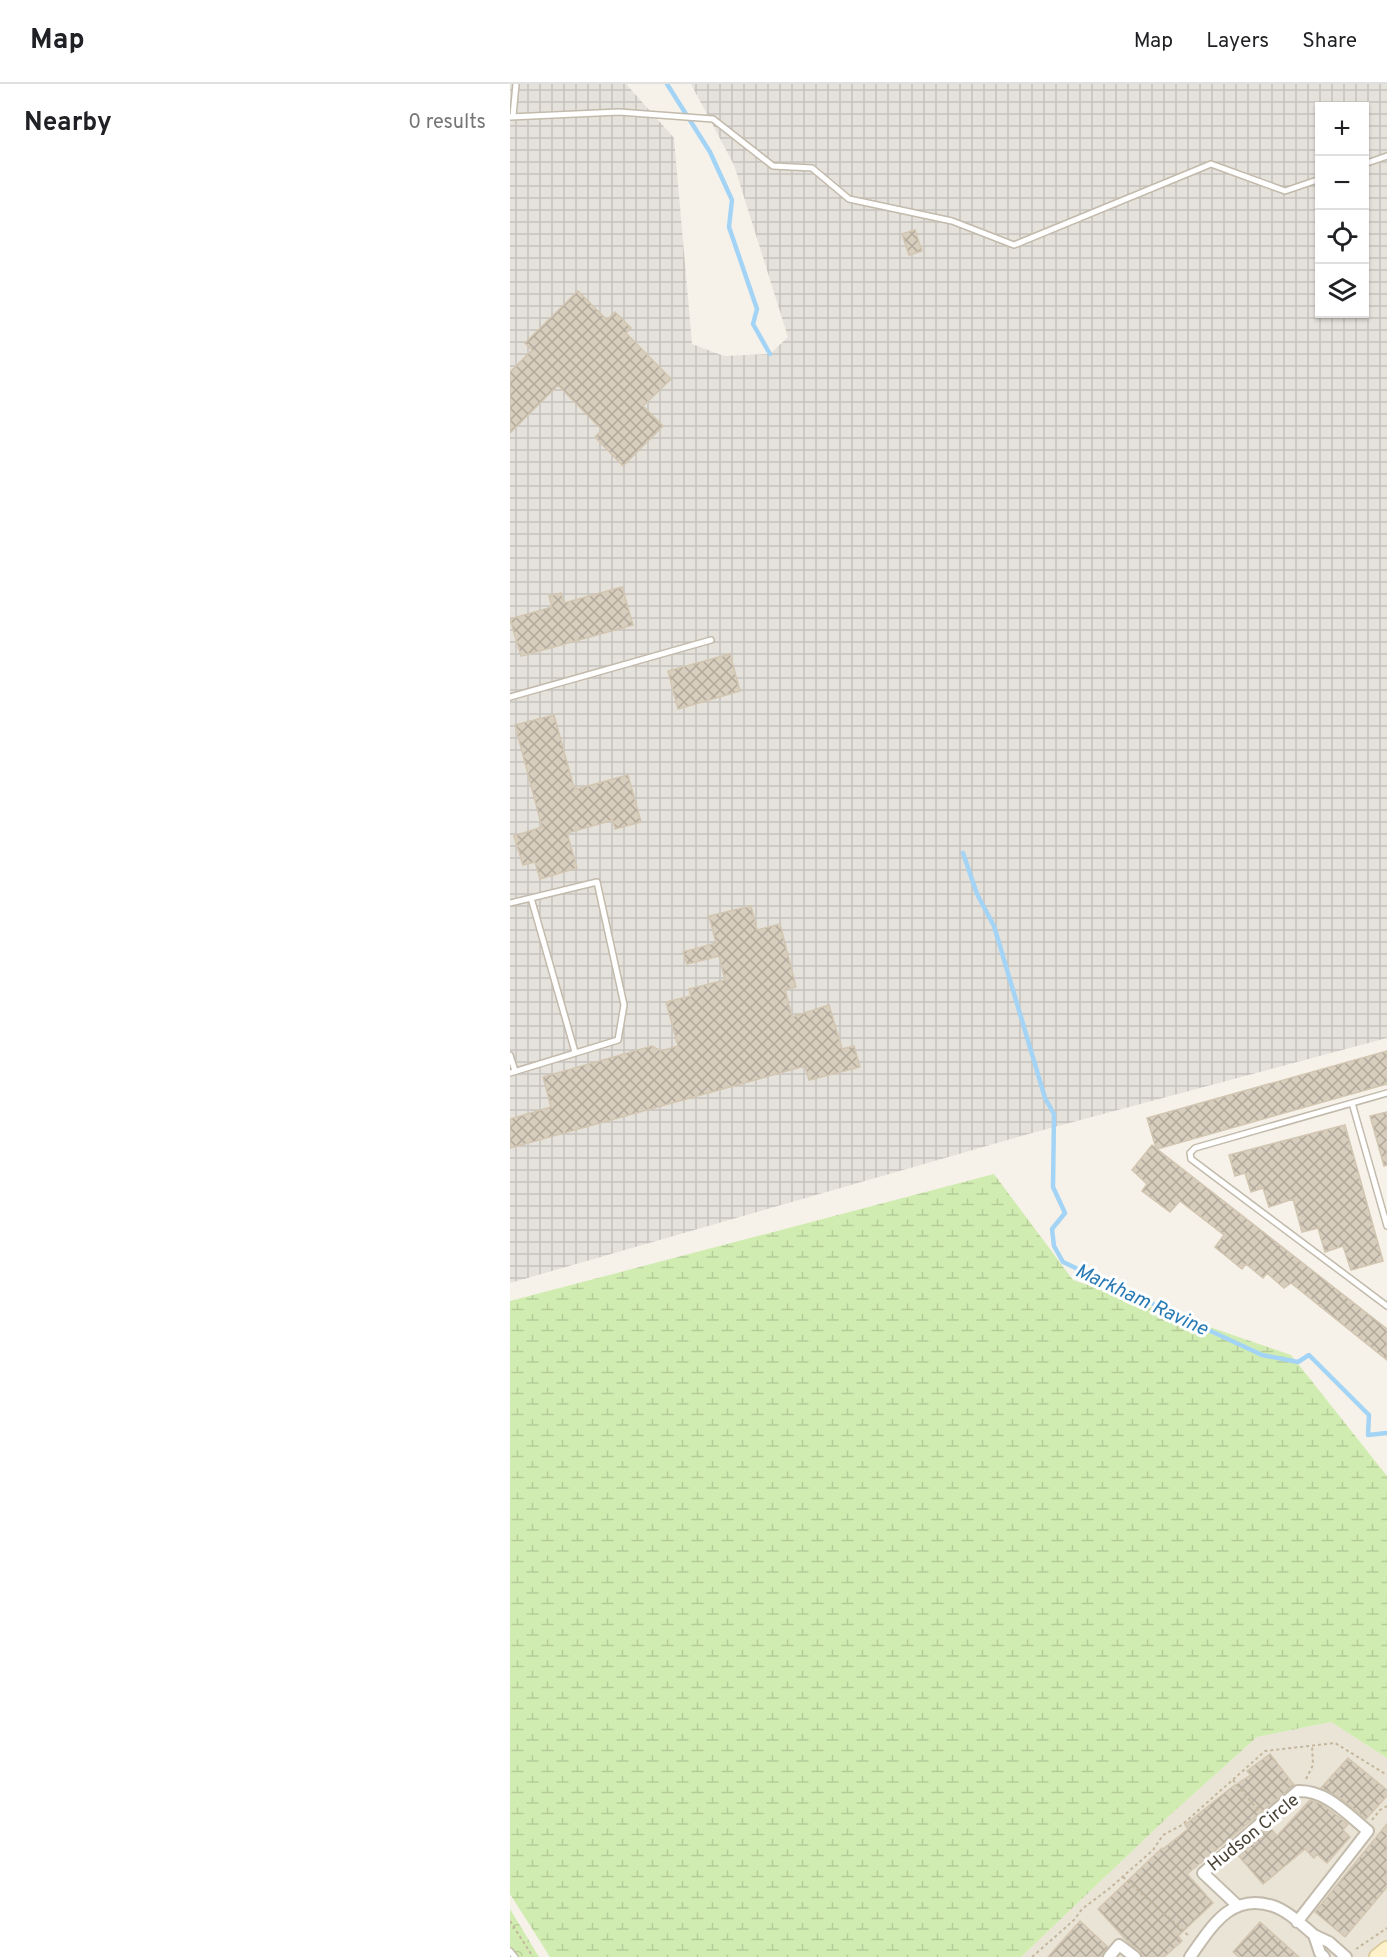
<!DOCTYPE html>
<meta charset="utf-8">
<style>
body{margin:0;font-family:Overpass,sans-serif;background:#f2f2f2;color:#202124}
.controls{position:absolute;right:18px;top:18px;display:grid;overflow:hidden;border-radius:0px;box-shadow:0 2px 4px #0004}
.controls button{width:54px;height:54px;display:grid;place-items:center;padding:0;border:0;border-bottom:2px solid #e0e0e0;background:#fff;color:#202124;font:30px sans-serif}
.list{margin:0;padding:0;list-style:none}
h2{display:flex;justify-content:space-between;align-items:center;height:78px;margin:0;padding:0 24px;font-size:26px}
h2 small{font-size:20px;font-weight:400;color:#757577}
.icon{flex:none;width:33px;height:33px;fill:none;stroke:currentColor;stroke-width:2;stroke-linecap:round;stroke-linejoin:round}
.map{position:relative;flex:none;width:877px;height:1873px;overflow:hidden}
header{display:flex;align-items:center;gap:36px;box-sizing:border-box;height:84px;padding:0 30px;background:#fff;border-bottom:2px solid #e0e0e0}
header strong{font-size:28px}
nav{display:flex;gap:33px;margin-inline-start:auto;font-size:21px}
main{display:flex}
aside{flex:1;background:#fff}
.map>svg:first-child{display:block}
.residential{fill:#eae4d7}
.industrial{fill:url(#industrial-grid);fill-rule:evenodd}
.wetland{fill:url(#wetland-marsh)}
.park{fill:url(#park-crowns)}
.lines{fill:none;stroke-linecap:round;stroke-linejoin:round}
.stream{stroke:#a4d4f5;stroke-width:4.5}
.building{fill:url(#building-cross-hatch);stroke:#d3c6b1;stroke-width:1.5}
.lane-casing{stroke:#c2baab;stroke-width:8}
.street-casing{stroke:#c2baab;stroke-width:14}
.secondary-casing{stroke:#d8c797;stroke-width:18}
.path{stroke:#c4b69c;stroke-width:2;stroke-dasharray:3 3;stroke-linecap:butt}
.lane{stroke:#fff;stroke-width:5}
.street{stroke:#fff;stroke-width:10}
.secondary{stroke:#fff2ca;stroke-width:15}
.labels{text-anchor:middle;stroke-width:6;stroke-linejoin:round;paint-order:stroke}
.street-label{font-size:18px;fill:#4a4337;stroke:#fff}
.water-label{font-size:20px;font-style:italic;fill:#287ab4;stroke:#fff}
</style>
<header>
<strong>Map</strong>
<nav><a>Map</a><a>Layers</a><a>Share</a></nav>
</header>
<main>
<aside>
<h2>Nearby<small>0 results</small></h2>
<ul class="list">
</ul>
</aside>
<div class="map">
<svg width="877" height="1873" viewBox="0 0 877 1873">
<defs>
<pattern id="industrial-grid" width="8" height="8" patternUnits="userSpaceOnUse" patternTransform="scale(1.5)"><rect width="8" height="8" fill="#e5e1db"/><path d="M0 4h8M4 0v8" fill="none" stroke="#c6c2bd"/></pattern>
<pattern id="wetland-marsh" width="20" height="14" patternUnits="userSpaceOnUse" patternTransform="scale(1.5)"><rect width="20" height="14" fill="#d1ecb1"/><path d="M1 5h8M5 5V1M11 12h8M15 12V8" fill="none" stroke="#b5cc99"/></pattern>
<pattern id="park-crowns" width="20" height="18" patternUnits="userSpaceOnUse" patternTransform="scale(1.5)"><rect width="20" height="18" fill="#d1ecb1"/><path d="M2 6a3 3 0 1 1 6 0M12 15a3 3 0 1 1 6 0" fill="none" stroke="#b5cc99"/></pattern>
<pattern id="building-cross-hatch" width="8" height="8" patternUnits="userSpaceOnUse" patternTransform="scale(1.5)"><rect width="8" height="8" fill="#d8cebe"/><path d="M0 0l8 8M0 8l8-8" fill="none" stroke="#b1a99b"/></pattern>
</defs>
<rect width="100%" height="100%" fill="#f6f2ea"/>
<path class="residential" d="M 821,1638 L 877,1674 L 877,1873 L 511,1873 L 659,1732 L 747,1653 Z"/>
<path class="industrial" d="M 0,0 L 116,0 L 164,54 L 182,260 L 214,272 L 260,270 L 278,253 L 224,81 L 181,0 L 877,0 L 877,954 L 522,1049 L 0,1199 ZM 810,22 L 854,22 L 854,230 L 810,230 Z"/>
<path class="wetland" d="M 484,1090 L 563,1196 L 781,1271 L 877,1392 L 877,1674 L 821,1638 L 747,1653 L 659,1732 L 511,1873 L 40,1873 L 0,1810 L 0,1217 Z"/>
<path class="park" d="M 0,1825 L 29,1873 L 0,1873 Z"/>
<g class="lines">
<path class="stream" d="M 157,0 L 200,68 L 222,116 L 219,143 L 247,225 L 243,240 L 260,270
M 453,769 L 467,810 L 484,842 L 535,1014 L 544,1030 L 543,1103 L 555,1129 L 542,1145 L 544,1162 L 553,1178 L 752,1271 L 788,1278 L 799,1271 L 859,1331 L 858,1351 L 877,1349"/>
</g>
<path class="building" d="M 405,146 L 412,167 L 399,171 L 392,150 Z
M 68,207 L 97,236 L 105,228 L 121,244 L 116,249 L 161,295 L 133,322 L 153,342 L 113,382 L 85,353 L 92,346 L 48,301 L 0,349 L 0,288 L 22,266 L 15,259 Z
M 112,503 L 123,541 L 11,572 L 0,535 L 42,523 L 39,512 L 51,509 L 54,519 Z
M 220,570 L 230,607 L 168,625 L 158,587 Z
M 44,631 L 64,704 L 66,703 L 67,705 L 118,691 L 131,738 L 105,745 L 103,736 L 57,749 L 67,784 L 30,795 L 25,778 L 13,781 L 4,752 L 32,743 L 5,641 Z
M 241,822 L 247,846 L 270,840 L 286,903 L 275,905 L 282,933 L 319,921 L 332,965 L 344,962 L 350,983 L 299,996 L 295,982 L 0,1064 L 0,1035 L 41,1023 L 33,993 L 142,962 L 151,967 L 168,962 L 156,918 L 181,912 L 179,905 L 215,896 L 209,872 L 177,880 L 173,868 L 206,859 L 199,832 Z
M 877,967 L 877,1000 L 647,1065 L 877,1245 L 877,1276 L 781,1199 L 774,1204 L 757,1189 L 753,1194 L 736,1180 L 732,1185 L 705,1163 L 714,1151 L 670,1117 L 660,1128 L 632,1107 L 637,1100 L 622,1086 L 642,1061 L 646,1064 L 637,1034 Z
M 877,1028 L 877,1081 L 874,1082 L 860,1032 Z
M 835,1041 L 873,1177 L 841,1186 L 833,1162 L 815,1168 L 808,1144 L 792,1148 L 783,1115 L 759,1123 L 753,1104 L 741,1108 L 735,1089 L 725,1092 L 719,1071 Z
M 760,1670 L 784,1701 L 677,1790 L 703,1819 L 668,1852 L 672,1857 L 654,1873 L 632,1873 L 630,1867 L 619,1859 L 588,1825 L 652,1764 L 653,1765 L 678,1745 L 675,1741 L 722,1703 L 741,1691 L 737,1687 Z
M 838,1674 L 877,1706 L 877,1712 L 856,1735 L 830,1714 L 811,1704 Z
M 800,1716 L 813,1721 L 838,1740 L 833,1746 L 840,1753 L 817,1779 L 807,1770 L 804,1774 L 795,1765 L 753,1800 L 727,1770 L 759,1742 L 767,1752 Z
M 877,1740 L 877,1803 L 835,1853 L 805,1828 Z
M 570,1837 L 598,1863 L 591,1873 L 538,1873 Z
M 750,1838 L 789,1873 L 729,1873 L 723,1868 Z"/>
<g class="lines">
<defs>
<path id="lane" d="M 3,32 L 6,0
M 0,33 L 109,28 L 203,35 L 263,82 L 302,84 L 339,115 L 442,137 L 504,161 L 701,80 L 775,107 L 810,95
M 854,80 L 877,72
M 0,613 L 201,556
M 21,814 L 65,968
M 0,819 L 87,798 L 114,921 L 108,956 L 0,989
M 0,971 L 5,987
M 877,1009 L 685,1064 L 680,1069 L 681,1075 L 877,1222
M 842,1019 L 877,1142
M 0,1867 L 5,1873"/>
<path id="street" d="M 728,1822 L 693,1789 L 788,1707 C 816,1706 837,1730 858,1747 L 787,1838
M 599,1873 L 609,1861 L 625,1873
M 680,1873 C 701,1844 720,1808 763,1822 C 778,1827 792,1841 804,1851
M 814,1873 L 810,1869 L 804,1851 L 819,1858 L 836,1873"/>
<path id="secondary" d="M 867,1873 L 877,1865"/>
</defs>
<use href="#lane" class="lane-casing"/>
<use href="#street" class="street-casing"/>
<use href="#secondary" class="secondary-casing"/>
<path class="path" d="M 796,1695 L 803,1681 L 802,1661
M 723,1696 L 748,1726
M 862,1736 L 870,1726 L 877,1722
M 613,1793 L 680,1853
M 0,1837 L 23,1873
M 846,1865 L 877,1844
M 522,1873 L 564,1836 L 572,1825 L 600,1804 L 643,1766 L 653,1751 L 672,1741 L 755,1667 L 825,1659 L 877,1691"/>
<use href="#lane" class="lane"/>
<use href="#street" class="street"/>
<use href="#secondary" class="secondary"/>
</g>
<g class="labels">
<g class="street-label">
<text transform="translate(743 1748) rotate(-39)" y="6">Hudson Circle</text>
</g>
<g class="water-label">
<text transform="translate(632 1215) rotate(25)" y="7">Markham Ravine</text>
</g>
</g>
</svg>
<div class="controls">
<button>+</button>
<button>−</button>
<button><svg class="icon" aria-label="locate" viewBox="0 0 24 24"><circle cx="12" cy="12" r="6"/><path d="M12 2v4M12 18v4M2 12h4M18 12h4"/></svg></button>
<button><svg class="icon" aria-label="layers" viewBox="0 0 24 24"><path d="M12 4l9 5-9 5-9-5zM3 14l9 5 9-5"/></svg></button>
</div>
</div>
</main>
